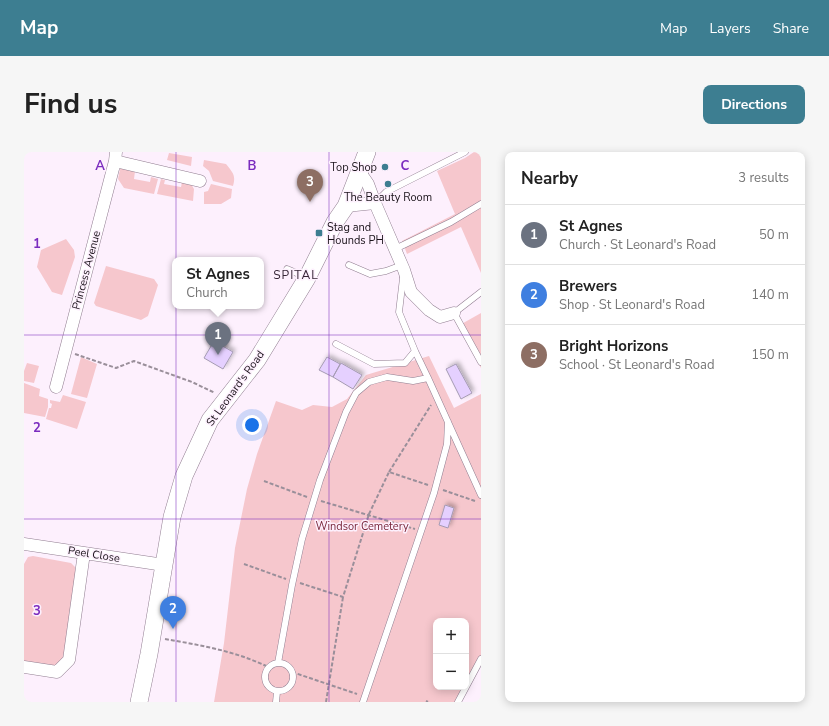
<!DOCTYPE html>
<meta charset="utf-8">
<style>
body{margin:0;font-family:"Nunito Sans",sans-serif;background:#f6f6f6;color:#222}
.controls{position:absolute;right:12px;bottom:12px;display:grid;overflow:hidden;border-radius:8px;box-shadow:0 2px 10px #0003}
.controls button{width:36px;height:36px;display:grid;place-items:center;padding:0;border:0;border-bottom:1px solid #e0e0e0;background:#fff;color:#222;font:20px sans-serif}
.you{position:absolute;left:228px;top:273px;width:14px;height:14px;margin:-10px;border:3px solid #fff;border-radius:50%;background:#1a73e8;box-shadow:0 0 0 6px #1a73e833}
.badge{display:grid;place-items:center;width:26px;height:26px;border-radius:50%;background:#3d7e91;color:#fff;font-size:13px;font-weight:700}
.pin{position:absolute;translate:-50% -33px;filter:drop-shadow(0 1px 2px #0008)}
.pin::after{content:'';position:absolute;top:21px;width:14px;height:12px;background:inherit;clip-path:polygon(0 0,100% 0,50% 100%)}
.popup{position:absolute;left:148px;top:105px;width:92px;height:52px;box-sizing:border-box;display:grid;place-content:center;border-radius:8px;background:#fff;filter:drop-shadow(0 1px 3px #0005);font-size:13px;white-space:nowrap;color:#767676}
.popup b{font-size:15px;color:#222}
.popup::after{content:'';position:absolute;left:50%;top:100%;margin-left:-8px;border:8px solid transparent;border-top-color:#fff}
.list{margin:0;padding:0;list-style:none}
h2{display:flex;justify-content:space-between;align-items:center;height:52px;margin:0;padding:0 16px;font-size:17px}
h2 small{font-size:13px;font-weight:400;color:#767676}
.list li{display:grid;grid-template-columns:26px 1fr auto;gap:12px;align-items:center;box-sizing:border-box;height:60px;padding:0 16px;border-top:1px solid #e0e0e0}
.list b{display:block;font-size:15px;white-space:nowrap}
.list p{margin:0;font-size:13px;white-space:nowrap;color:#767676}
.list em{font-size:13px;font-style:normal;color:#767676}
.map{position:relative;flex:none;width:457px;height:550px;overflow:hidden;border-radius:8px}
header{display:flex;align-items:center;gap:24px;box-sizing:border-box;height:56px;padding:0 20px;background:#3d7e91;color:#fff}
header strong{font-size:19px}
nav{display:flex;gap:22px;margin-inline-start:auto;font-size:14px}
.intro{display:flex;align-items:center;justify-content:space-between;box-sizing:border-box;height:96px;padding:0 24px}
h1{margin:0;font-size:28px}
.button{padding:10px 18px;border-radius:8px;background:#3d7e91;color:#fff;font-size:14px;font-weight:700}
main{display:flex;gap:24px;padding:0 24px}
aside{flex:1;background:#fff;border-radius:8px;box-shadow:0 2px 10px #0003}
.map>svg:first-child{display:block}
.green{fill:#f6c7cd}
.building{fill:#e5d0ff;stroke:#a59bb3;filter:url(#shadow)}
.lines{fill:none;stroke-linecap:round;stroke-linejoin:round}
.service-casing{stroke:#917e91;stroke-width:7}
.minor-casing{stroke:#917e91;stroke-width:13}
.secondary-casing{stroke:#917e91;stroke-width:18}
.path{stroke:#9a8f9a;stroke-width:2;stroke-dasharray:4 2;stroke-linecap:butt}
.service{stroke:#fff;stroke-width:6}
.minor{stroke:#fff;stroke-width:12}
.secondary{stroke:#fff;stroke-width:17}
.grid{fill:none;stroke:#7b2cbf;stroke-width:1;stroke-opacity:0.55}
.poi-dot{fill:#3d7e91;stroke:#fdf0fd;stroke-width:1.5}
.labels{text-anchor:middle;stroke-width:3;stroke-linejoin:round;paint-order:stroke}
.poi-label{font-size:11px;fill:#191219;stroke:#fdf0fd;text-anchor:end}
.street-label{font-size:11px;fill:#191219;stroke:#fdf0fd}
.park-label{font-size:11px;fill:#7b293d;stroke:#fdf0fd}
.neighbourhood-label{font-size:12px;letter-spacing:1px;fill:#352535;stroke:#fdf0fd}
.grid-label{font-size:13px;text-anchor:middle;font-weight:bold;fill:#7b2cbf;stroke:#fdf0fd;stroke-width:3;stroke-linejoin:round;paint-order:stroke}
</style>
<header>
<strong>Map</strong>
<nav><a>Map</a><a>Layers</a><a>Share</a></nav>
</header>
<div class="intro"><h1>Find us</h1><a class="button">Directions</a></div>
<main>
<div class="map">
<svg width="457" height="550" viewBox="0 0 457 550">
<defs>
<filter id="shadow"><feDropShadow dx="2.5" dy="-2.5" stdDeviation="2" flood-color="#0004"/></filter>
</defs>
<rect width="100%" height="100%" fill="#fdf0fd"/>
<path class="green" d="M 450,0 L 457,0 L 457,121 L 437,75 L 383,102 L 378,89 L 431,62 L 413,19 L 441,6 Z
M 145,1 L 168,5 L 167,14 L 143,8 Z
M 180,8 L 202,12 C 209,21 212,23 209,34 L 189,29 L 185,19 L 179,14 Z
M 101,16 L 111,19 L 110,27 L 126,30 L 127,25 L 134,27 L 130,42 L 100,36 L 94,27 L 96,17 Z
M 137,27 L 141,28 L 140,32 L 157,35 L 158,30 L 167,32 L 170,37 L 169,49 L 133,42 Z
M 187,32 L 208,37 L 207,46 L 197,52 L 180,52 L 180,40 L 184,39 Z
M 42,87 L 50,98 L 51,105 L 38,143 L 28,140 L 13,115 L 17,98 Z
M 82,114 L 130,127 L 134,133 L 124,164 L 117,168 L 72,154 L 70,151 Z
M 457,161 L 457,216 L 434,174 Z
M 405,204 L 430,256 L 457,242 L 457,504 L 442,533 L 442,469 L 412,469 L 412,535 L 441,535 L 433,550 L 190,550 L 200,491 L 211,396 L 223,337 L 233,302 L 252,249 L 278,258 L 289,253 L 308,255 L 323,247 L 342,223 Z
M 57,205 L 73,212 L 63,246 L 47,242 Z
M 3,211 L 15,214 L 10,231 L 0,229 L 0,219 Z
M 0,231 L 16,237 L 15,244 L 24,247 L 24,255 L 21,265 L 0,261 Z
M 39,243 L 62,250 L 53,277 L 22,267 L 25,256 L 27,256 L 28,252 L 26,251 L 26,248 L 36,250 Z
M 9,404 L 47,411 L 51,415 L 52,419 L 40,507 L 35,515 L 0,511 L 0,412 L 4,405 Z"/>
<path class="building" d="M 190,189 L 209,200 L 199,217 L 180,206 Z
M 303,205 L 316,212 L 309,225 L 295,218 Z
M 317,211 L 338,223 L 329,237 L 309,225 Z
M 432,212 L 448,241 L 437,247 L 422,217 Z
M 421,353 L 430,356 L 424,376 L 415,373 Z"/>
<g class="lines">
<defs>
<path id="service" d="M 351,51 L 362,40 L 441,0
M 371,97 L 427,70 L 457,52
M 325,113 L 346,122 L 362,119 L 378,113
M 263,117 L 282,125
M 457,140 L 430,161 L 457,210
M 312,192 L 350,212 L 381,211 L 391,199 L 375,160 L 379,126
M 391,199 L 404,226 L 457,343
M241 525a14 14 0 1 1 28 0a14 14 0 1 1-28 0Z
M 254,511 L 268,433 L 278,387 L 296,328 L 322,260 L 332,241 L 345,230 L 363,225 L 389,229 L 404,226
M 252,550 L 253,540
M 339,550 L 410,341 L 423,292 L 424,270
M 434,550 L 457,507"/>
<path id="minor" d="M 91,9 L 176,29
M 335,19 L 344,32 L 351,51
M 322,54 L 351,51 L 380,118 L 387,140 L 405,158 L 416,165 L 430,161
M 32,235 L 91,9 L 92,0
M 0,392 L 140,413
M 0,515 L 33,520 L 45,508 L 60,401"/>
<path id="secondary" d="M 115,550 L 125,502 L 148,365 L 160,324 L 186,268 L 233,208 L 283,126 L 311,70 L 322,54 L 343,0"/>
</defs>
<use href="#service" class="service-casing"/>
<use href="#minor" class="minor-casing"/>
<use href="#secondary" class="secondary-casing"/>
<path class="path" d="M 51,202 L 92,216 L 110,209 L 168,230 L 191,241
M 365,320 L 407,253
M 240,329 L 283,345
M 419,338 L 451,349
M 297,349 L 391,377
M 220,412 L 262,427
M 276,431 L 319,445 L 345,362 L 365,320 L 404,333
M 141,487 C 175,493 212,499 244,515
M 268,520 L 333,542
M 402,549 L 404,550
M 302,550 L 319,445"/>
<use href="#service" class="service"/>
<use href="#minor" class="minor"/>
<use href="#secondary" class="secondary"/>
</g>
<path class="grid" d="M 152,0 L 152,550M 305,0 L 305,550M 0,183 L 457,183M 0,367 L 457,367"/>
<g class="poi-dot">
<circle cx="361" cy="15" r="4"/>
<circle cx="364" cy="32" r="4"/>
<rect x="291" y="77" width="8" height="8" rx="2"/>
</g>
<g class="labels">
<g class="poi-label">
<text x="353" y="19">Top Shop</text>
<text x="364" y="49" text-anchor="middle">The Beauty Room</text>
<text x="303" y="79" text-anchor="start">Stag and<tspan x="303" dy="13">Hounds PH</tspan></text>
</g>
<g class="street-label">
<text transform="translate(62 118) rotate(-75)" y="4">Princess Avenue</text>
<text transform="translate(211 236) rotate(-54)" y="4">St Leonard's Road</text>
<text transform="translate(70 402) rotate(9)" y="4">Peel Close</text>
</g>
<g class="park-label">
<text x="338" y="378">Windsor Cemetery</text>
</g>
<g class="neighbourhood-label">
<text x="272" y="127">SPITAL</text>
</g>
</g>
<g class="grid-label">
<text x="76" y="18">A</text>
<text x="228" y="18">B</text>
<text x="381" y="18">C</text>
<text x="13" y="96">1</text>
<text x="13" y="280">2</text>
<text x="13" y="463">3</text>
</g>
</svg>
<div class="controls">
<button>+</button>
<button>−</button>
</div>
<div class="you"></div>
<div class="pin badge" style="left:194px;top:203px;background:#6b7280">1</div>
<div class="popup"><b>St Agnes</b>Church</div>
<div class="pin badge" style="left:149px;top:477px;background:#3f7fe0">2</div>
<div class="pin badge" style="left:286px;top:50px;background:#8d6e63">3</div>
</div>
<aside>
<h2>Nearby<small>3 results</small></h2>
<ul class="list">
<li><span class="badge" style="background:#6b7280">1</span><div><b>St Agnes</b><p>Church · St Leonard's Road</p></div><em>50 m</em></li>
<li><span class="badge" style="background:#3f7fe0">2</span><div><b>Brewers</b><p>Shop · St Leonard's Road</p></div><em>140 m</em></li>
<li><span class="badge" style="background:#8d6e63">3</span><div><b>Bright Horizons</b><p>School · St Leonard's Road</p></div><em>150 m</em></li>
</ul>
</aside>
</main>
